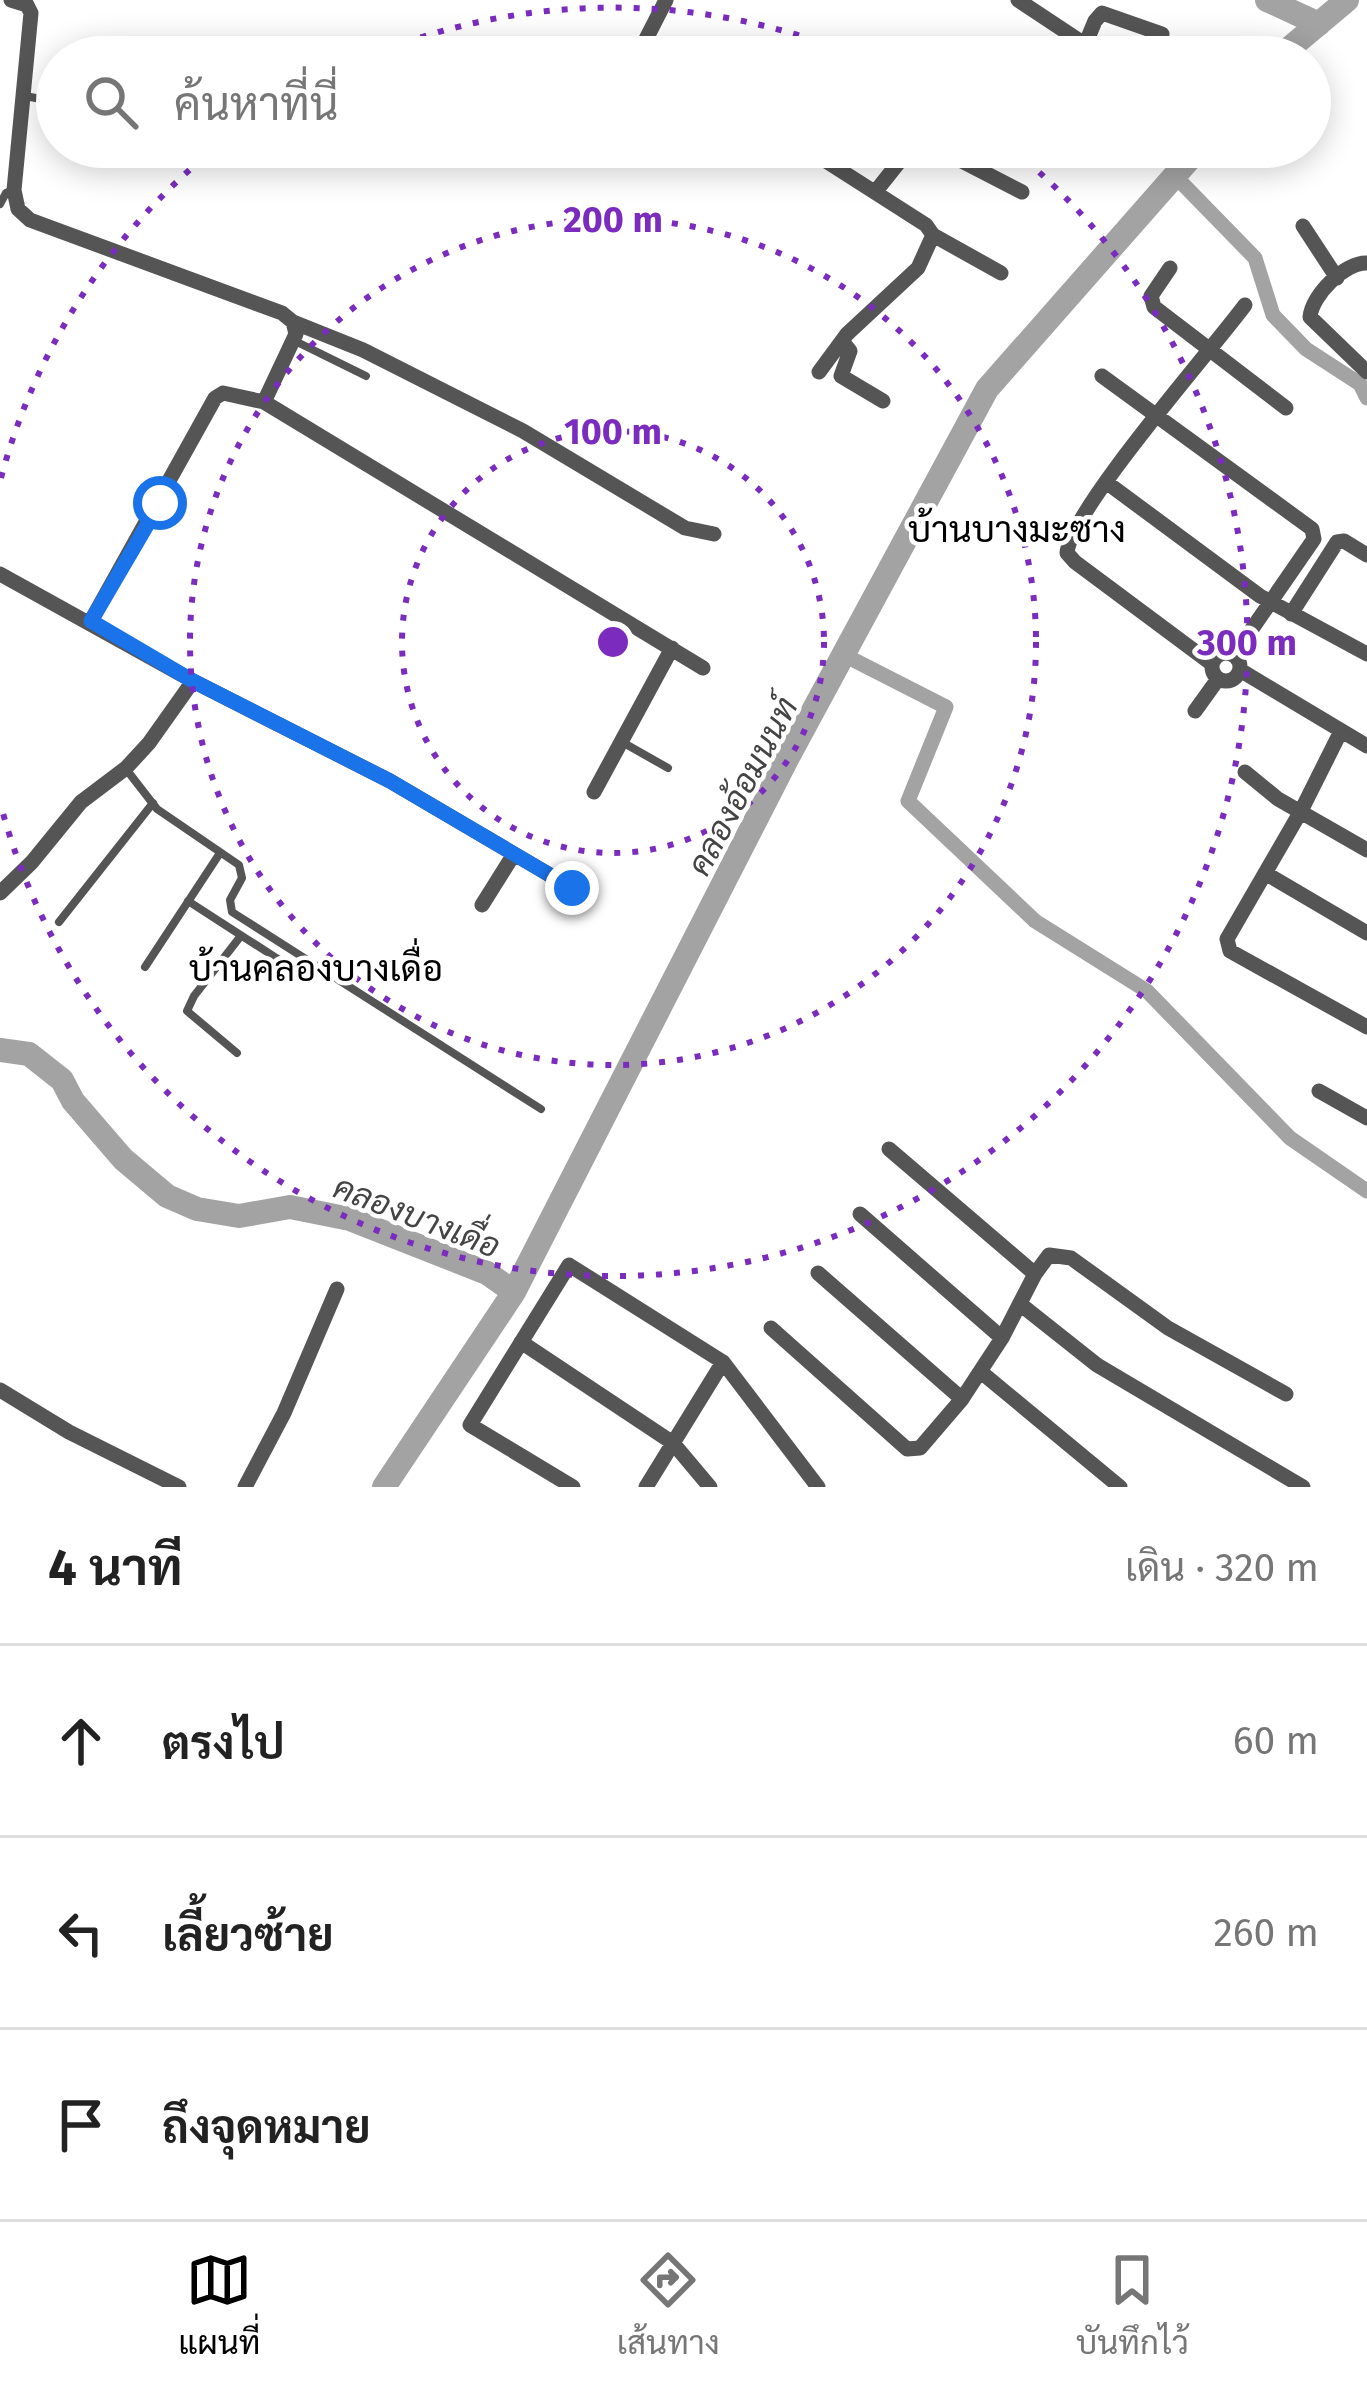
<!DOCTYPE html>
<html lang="th">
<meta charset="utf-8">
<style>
body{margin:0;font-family:"Fira Sans",Sarabun,sans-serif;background:#f6f6f6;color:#222}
.stop{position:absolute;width:36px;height:36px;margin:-27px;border:9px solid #1a73e8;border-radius:50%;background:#fff}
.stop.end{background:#1a73e8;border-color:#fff;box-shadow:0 3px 12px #0008}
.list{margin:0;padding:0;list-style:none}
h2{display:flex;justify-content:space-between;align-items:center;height:156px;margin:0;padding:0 48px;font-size:51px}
h2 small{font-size:39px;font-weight:400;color:#767676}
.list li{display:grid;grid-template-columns:78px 1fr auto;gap:36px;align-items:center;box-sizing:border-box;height:192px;padding:0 48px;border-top:3px solid #e0e0e0}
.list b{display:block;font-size:45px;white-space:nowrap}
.list em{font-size:39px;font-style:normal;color:#767676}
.icon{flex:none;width:66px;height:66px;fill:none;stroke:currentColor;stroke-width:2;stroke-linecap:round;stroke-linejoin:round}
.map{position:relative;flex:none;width:1367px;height:1487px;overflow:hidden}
.search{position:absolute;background:#fff;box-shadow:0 6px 30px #0003;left:36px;right:36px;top:36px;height:132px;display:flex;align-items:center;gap:30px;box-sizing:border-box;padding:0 42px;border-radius:66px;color:#767676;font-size:45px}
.sheet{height:732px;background:#fff}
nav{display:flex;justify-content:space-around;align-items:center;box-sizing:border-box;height:168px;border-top:3px solid #e0e0e0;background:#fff;font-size:33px;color:#767676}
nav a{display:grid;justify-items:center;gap:6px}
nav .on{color:#000}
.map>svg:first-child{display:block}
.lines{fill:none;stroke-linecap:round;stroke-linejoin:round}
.canal{stroke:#a3a3a3;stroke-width:15}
.river{stroke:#a3a3a3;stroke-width:24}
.service{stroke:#555;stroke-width:8}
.minor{stroke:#555;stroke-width:15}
.route{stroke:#1a73e8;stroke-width:15}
.ring{fill:none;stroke:#7b2cbf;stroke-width:6;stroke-dasharray:6 12}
.labels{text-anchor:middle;stroke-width:9;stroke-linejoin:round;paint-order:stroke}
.water-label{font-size:33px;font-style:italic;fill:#444;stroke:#fff}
.quarter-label{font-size:36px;fill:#000;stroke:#fff}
.centre{fill:#7b2cbf;stroke:#fff;stroke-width:6}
.ring-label{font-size:36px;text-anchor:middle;font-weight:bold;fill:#7b2cbf;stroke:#fff;stroke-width:9;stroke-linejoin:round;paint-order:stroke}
</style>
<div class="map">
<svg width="1367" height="1487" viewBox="0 0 1367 1487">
<rect width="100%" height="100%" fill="#fff"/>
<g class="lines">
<path class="canal" d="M 1175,176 L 1255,258 L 1273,315 L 1306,349 L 1360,384 L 1367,398
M 844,655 L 946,707 L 908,801 L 1035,921 L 1147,991 L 1290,1138 L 1367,1191"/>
<path class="river" d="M 1267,0 L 1319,24
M 1279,57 L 1347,0
M 0,1050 L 29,1054 L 62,1080 L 73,1101 L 123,1159 L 167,1196 L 197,1209 L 239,1216 L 290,1207 L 350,1219 L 487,1273 L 514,1292
M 384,1487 L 514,1292 L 787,759 L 987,389 L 1200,147"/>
<path class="service" d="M 624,57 L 635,45 L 644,43
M 25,96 L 57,102
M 0,204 L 6,193 L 13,190
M 295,341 L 366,376
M 622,742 L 668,768
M 126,769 L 157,809 L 239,865 L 242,878 L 230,900 L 232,912 L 541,1109
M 188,901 L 298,972
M 59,922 L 153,803
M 145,967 L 220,853
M 237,1053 L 187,1011 L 194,996 L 240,937"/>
<path class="minor" d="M 11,0 L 27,5 L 31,13 L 14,190 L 18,209 L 30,220 L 282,313 L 293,322 L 296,334 L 264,402 L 223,393 L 215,398 L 91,621
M 1018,0 L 1104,57
M 1085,45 L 1095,21 L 1102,13 L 1162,34
M 658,57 L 644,43 L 666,0
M 804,147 L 926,225 L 933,235 L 918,268 L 847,334 L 819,372
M 922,147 L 960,160 L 1022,192
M 876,191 L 911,147
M 1303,226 L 1337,278
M 933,235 L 1001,273
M 1367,263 C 1345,262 1312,295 1310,317 L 1367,372
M 1170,268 L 1151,296 L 1154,307 L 1286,408
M 293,322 L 363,350 L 523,431 L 685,528 L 714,534
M 842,341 L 850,351 L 841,376 L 883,401
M 1102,376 L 1312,529 L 1314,539 L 1234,655
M 264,402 L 703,668
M 1106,482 L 1260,596 L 1367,654
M 0,574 L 193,681 L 390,781 L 572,888
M 1291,614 L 1337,542 L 1344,541 L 1367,555
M1212 667a14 14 0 1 1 28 0a14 14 0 1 1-28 0Z
M 1212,664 L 1075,562 L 1067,553 C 1070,511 1211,351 1245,305
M 1240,670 L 1367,746
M 1195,711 L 1218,679
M 1341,731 L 1301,811 L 1227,939 L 1230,951 L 1367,1027
M 1245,772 L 1278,799 L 1367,850
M 594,792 L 672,648
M 1265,873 L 1367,933
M 0,893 L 32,862 L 81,802 L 126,768 L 149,743 L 193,681
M 482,905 L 514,854
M 1319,1091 L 1367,1118
M 860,1214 L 1002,1338
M 818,1273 L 962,1399 L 1002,1338 L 1035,1274 L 889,1149
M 1035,1274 L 1049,1255 L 1071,1258 L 1168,1328 L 1286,1394
M 1020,1304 L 1097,1365 L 1303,1487
M 771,1328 L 907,1449 L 920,1448 L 962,1399
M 521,1342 L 673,1443 L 710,1487
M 981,1372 L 1120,1487
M 0,1390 L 69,1432 L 179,1487
M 245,1487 L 284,1413 L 337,1289
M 573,1487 L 470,1425 L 569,1265 L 723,1362 L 818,1487
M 646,1487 L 723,1362"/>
</g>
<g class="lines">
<path class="route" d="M 160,503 L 91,621 L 193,681 L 390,781 L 572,888"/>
</g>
<g class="ring">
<circle cx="613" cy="642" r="211"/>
<circle cx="613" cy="642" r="423"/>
<path d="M1 478A634 634 0 0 1 214 149M370 56A634 634 0 0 1 856 56M1012 149A634 634 0 1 1 1 806"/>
</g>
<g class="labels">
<g class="water-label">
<text transform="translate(742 786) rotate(-62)" y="12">คลองอ้อมนนท์</text>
<text transform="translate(417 1216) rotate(21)" y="12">คลองบางเดื่อ</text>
</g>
<g class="quarter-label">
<text x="1017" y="542">บ้านบางมะซาง</text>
<text x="316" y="981">บ้านคลองบางเดื่อ</text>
</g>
</g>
<circle cx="613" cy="642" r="18" class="centre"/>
<g class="ring-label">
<text x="613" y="232">200 m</text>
<text x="613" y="444">100 m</text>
<text x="1247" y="655">300 m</text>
</g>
</svg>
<div class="stop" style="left:160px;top:503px"></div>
<div class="stop end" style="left:572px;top:888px"></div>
<div class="search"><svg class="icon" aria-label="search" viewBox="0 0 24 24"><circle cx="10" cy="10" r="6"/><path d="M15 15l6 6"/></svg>ค้นหาที่นี่</div>
</div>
<section class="sheet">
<h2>4 นาที<small>เดิน · 320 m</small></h2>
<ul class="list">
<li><svg class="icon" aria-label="ahead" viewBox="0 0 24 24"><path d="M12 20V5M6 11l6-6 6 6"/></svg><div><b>ตรงไป</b></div><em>60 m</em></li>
<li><svg class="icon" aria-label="left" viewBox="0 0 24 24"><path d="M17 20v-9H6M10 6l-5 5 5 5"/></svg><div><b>เลี้ยวซ้าย</b></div><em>260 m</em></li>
<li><svg class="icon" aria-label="arrive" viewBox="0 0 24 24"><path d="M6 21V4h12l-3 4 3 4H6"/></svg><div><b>ถึงจุดหมาย</b></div></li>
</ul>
</section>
<nav>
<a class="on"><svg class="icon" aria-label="map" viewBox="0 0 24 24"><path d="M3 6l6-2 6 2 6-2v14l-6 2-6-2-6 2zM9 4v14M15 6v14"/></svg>แผนที่</a>
<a><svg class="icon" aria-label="directions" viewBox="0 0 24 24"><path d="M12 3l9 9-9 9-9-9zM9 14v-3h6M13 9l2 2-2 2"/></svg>เส้นทาง</a>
<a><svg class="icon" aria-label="saved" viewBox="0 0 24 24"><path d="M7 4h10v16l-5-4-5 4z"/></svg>บันทึกไว้</a>
</nav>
